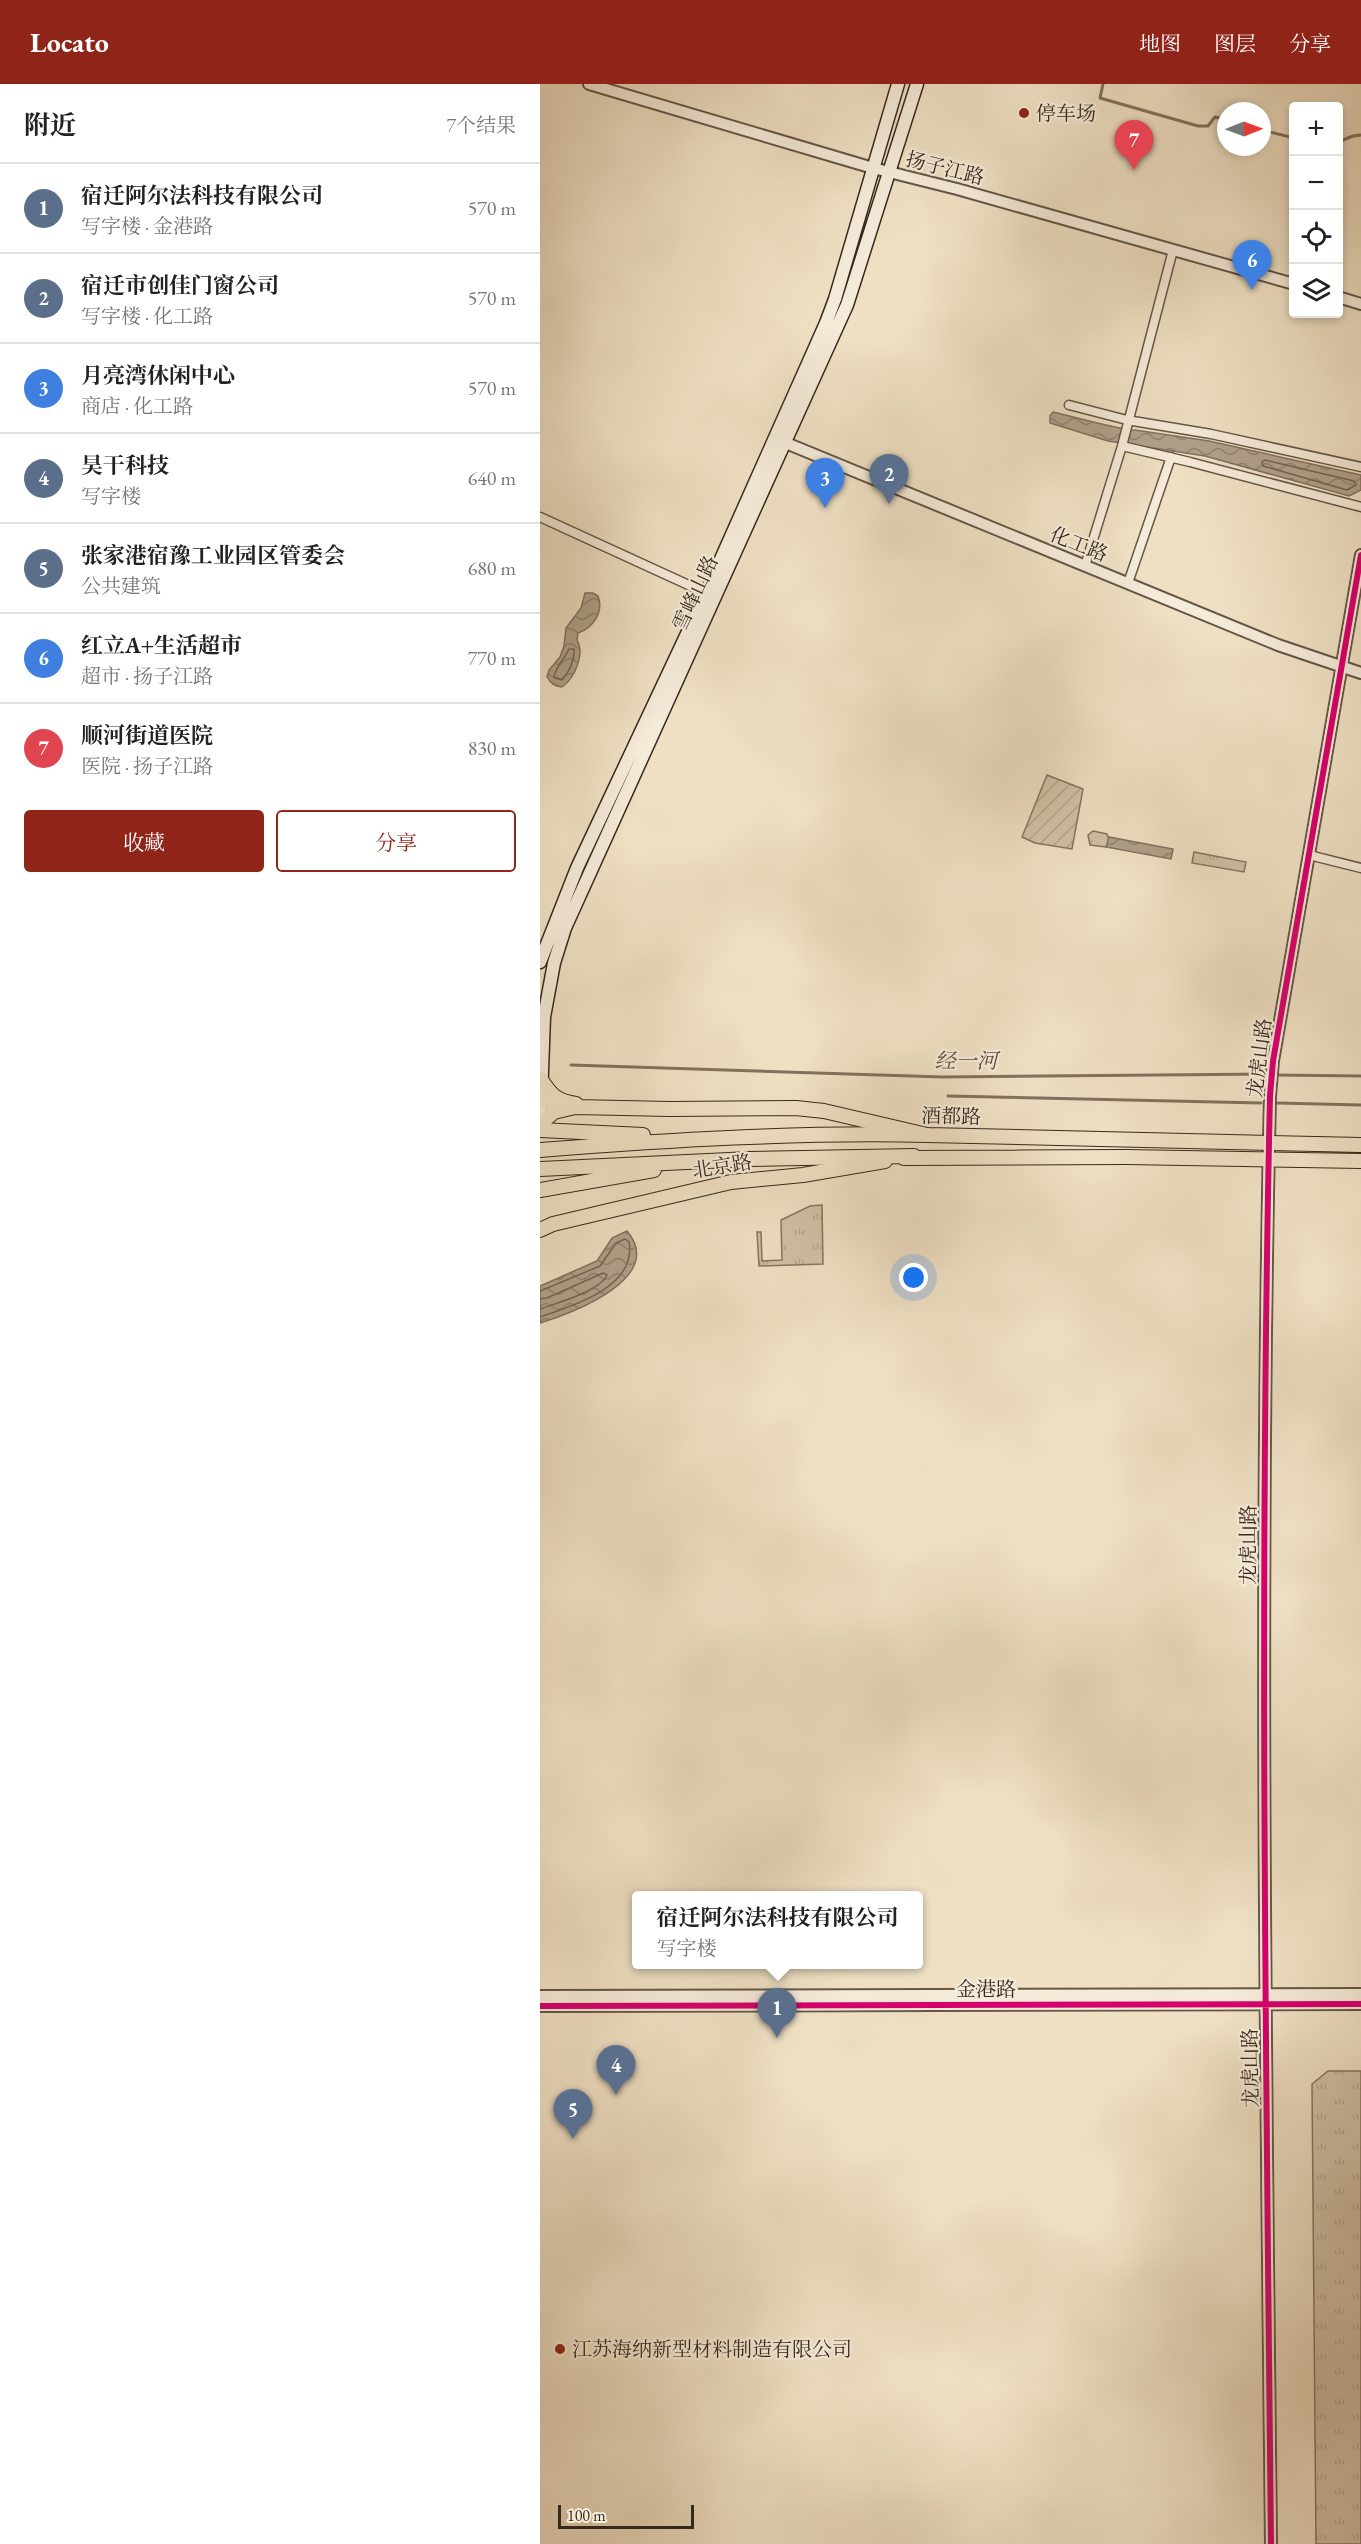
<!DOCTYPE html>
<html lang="zh">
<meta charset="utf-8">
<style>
body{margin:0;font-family:"EB Garamond","Noto Serif SC",serif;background:#f6f6f6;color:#222}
.controls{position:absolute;right:18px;top:18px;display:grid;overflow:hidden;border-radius:6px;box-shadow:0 3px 9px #0003}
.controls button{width:54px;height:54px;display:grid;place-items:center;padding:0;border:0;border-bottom:2px solid #e0e0e0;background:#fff;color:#222;font:30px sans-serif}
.compass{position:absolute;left:677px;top:18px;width:54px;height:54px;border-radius:50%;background:#fff;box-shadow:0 3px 9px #0003;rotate:89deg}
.scale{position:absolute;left:18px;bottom:15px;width:136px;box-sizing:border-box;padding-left:6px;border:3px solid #37281c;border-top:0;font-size:16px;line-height:21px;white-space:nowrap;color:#37281c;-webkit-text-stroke:4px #f5ebd9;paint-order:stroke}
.you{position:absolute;left:374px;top:1194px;width:21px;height:21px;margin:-15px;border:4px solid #fff;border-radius:50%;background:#1a73e8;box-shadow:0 0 0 9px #1a73e833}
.badge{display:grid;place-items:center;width:39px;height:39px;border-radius:50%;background:#8f2418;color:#fff;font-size:20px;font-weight:700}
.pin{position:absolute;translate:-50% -50px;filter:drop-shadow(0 2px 3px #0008)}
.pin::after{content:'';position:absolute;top:32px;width:21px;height:18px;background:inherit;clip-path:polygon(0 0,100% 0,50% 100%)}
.popup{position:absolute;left:92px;top:1807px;width:291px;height:78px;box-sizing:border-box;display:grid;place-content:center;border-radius:6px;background:#fff;filter:drop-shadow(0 2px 4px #0005);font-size:20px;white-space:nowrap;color:#767676}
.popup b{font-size:22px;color:#222}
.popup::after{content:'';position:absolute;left:50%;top:100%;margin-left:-12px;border:12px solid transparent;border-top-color:#fff}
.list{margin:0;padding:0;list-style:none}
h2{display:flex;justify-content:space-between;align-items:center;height:78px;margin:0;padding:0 24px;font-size:26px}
h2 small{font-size:20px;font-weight:400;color:#767676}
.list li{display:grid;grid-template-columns:39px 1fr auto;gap:18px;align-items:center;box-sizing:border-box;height:90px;padding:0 24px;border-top:2px solid #e0e0e0}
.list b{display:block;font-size:22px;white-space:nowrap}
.list p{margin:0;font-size:20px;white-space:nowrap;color:#767676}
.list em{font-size:20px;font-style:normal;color:#767676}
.actions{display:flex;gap:12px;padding:18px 24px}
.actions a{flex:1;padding:14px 0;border:2px solid #8f2418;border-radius:6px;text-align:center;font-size:21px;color:#8f2418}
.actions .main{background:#8f2418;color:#fff}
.icon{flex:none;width:33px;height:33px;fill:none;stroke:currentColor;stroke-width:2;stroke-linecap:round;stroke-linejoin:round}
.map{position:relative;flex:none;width:821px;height:2460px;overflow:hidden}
header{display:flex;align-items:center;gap:36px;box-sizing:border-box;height:84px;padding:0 30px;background:#8f2418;color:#fff}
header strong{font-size:28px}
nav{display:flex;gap:33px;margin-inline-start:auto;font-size:21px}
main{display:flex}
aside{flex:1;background:#fff}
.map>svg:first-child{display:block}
.grass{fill:url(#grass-tufts);stroke:#847462;stroke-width:1.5}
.garden{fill:url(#garden-furrows);stroke:#847462;stroke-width:1.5}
.water{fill:url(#water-waves);stroke:#80715f;stroke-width:1.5}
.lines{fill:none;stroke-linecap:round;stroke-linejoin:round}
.shore{stroke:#746454;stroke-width:1.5}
.stream{stroke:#80715f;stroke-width:3}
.minor-casing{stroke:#655646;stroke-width:11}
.tertiary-casing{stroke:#655646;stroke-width:14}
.secondary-casing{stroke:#37281c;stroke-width:15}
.primary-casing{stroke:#37281c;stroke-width:16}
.trunk-casing{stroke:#37281c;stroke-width:16}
.minor{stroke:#f5ebd9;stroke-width:8}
.tertiary{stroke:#f5ebd9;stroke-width:10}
.secondary{stroke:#f5ebd9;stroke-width:12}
.primary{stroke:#efe0c4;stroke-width:14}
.trunk{stroke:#efe0c4;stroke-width:14}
.cycleway-casing{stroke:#f5ebd9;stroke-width:10}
.cycleway{stroke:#d6006c;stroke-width:6}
.poi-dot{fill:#8f2418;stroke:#f5ebd9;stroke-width:2}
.labels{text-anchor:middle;stroke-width:4.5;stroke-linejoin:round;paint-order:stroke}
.poi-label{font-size:20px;fill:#37281c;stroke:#f5ebd9;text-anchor:start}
.street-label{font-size:20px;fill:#37281c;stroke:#f5ebd9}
.water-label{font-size:21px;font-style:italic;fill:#5b4c3d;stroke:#f5ebd9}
</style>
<header>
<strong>Locato</strong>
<nav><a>地图</a><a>图层</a><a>分享</a></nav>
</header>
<main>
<aside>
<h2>附近<small>7个结果</small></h2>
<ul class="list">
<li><span class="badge" style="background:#5c6f8a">1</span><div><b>宿迁阿尔法科技有限公司</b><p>写字楼 · 金港路</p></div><em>570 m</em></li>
<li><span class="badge" style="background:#5c6f8a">2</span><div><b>宿迁市创佳门窗公司</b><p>写字楼 · 化工路</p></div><em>570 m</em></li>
<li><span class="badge" style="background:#3f7fe0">3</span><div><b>月亮湾休闲中心</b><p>商店 · 化工路</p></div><em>570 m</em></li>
<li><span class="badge" style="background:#5c6f8a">4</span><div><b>昊干科技</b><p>写字楼</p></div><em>640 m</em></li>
<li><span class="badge" style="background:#5c6f8a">5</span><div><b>张家港宿豫工业园区管委会</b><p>公共建筑</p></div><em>680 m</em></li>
<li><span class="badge" style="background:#3f7fe0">6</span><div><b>红立A+生活超市</b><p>超市 · 扬子江路</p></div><em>770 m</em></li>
<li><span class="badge" style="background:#e0444e">7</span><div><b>顺河街道医院</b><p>医院 · 扬子江路</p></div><em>830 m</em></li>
</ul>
<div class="actions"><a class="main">收藏</a><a>分享</a></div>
</aside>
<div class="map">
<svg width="821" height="2460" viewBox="0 0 821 2460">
<defs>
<pattern id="grass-tufts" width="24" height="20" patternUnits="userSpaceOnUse" patternTransform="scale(1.5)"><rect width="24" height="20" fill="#d0c1a7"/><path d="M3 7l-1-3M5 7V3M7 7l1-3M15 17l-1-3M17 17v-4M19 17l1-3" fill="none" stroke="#b3a68f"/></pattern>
<pattern id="garden-furrows" width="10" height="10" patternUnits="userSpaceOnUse" patternTransform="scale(1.5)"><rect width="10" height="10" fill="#d0c1a7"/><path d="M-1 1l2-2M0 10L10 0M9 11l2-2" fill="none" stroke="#b3a68f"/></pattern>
<pattern id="water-waves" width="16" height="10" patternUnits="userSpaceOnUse" patternTransform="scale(1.5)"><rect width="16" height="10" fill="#b0a18b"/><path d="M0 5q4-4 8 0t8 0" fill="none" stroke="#908371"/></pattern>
</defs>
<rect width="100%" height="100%" fill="#efe0c4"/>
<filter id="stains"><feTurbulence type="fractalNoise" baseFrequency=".00333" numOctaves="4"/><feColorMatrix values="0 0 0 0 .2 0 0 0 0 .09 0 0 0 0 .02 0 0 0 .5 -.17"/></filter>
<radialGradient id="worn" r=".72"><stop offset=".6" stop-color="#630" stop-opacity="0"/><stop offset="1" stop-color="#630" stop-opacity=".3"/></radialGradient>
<path class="grass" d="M 553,747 L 567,750 L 569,756 L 566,763 L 550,761 L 548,751 Z
M 654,768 L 706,778 L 704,788 L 652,779 Z
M 282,1121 L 283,1180 L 219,1182 L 217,1148 L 221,1148 L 222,1177 L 242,1176 L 241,1136 L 270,1122 Z
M 788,1987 L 821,1987 L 821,2460 L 776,2460 L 772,2000 Z"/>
<path class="garden" d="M 507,691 L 543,705 L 532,765 L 495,759 L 482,753 Z"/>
<path class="water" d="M 513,328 C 526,331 588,348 595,346 L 669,357 L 821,391 L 821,406 L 809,412 L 665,372 L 568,357 L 510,339 L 510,332 Z
M 45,509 L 53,509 L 58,512 C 64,528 53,544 38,549 L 37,556 C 45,570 35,594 22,603 C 15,602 11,600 7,593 L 9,586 L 20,573 L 24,562 L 26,544 L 41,524 Z
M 569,753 L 633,765 L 631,775 L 566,763 Z
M 87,1147 C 127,1194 32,1229 0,1239 L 0,1202 L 57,1177 L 72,1154 Z"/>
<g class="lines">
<path class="shore" d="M 725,376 L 814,397 L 816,401 L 807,406 L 723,382 L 722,378 Z
M 29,565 L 34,565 C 35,576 29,588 22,596 L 14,593 C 15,584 25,574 29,565 Z
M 0,1207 L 60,1182 L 76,1159 L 85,1155 L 89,1158 C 97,1203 33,1222 0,1233
M 0,1215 L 7,1214 L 63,1189 L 67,1191 C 60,1207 17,1219 0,1225"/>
<path class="stream" d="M 563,0 L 560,14 L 658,42 L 668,42 L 675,33 L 686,36
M 722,46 L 754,54
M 798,58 L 813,52 L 821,51
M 31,981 L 402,993 L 729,990
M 736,991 L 821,992
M 408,1012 L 721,1019
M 737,1019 L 821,1021"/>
<defs>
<path id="minor" d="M 529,321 L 587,336 L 671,350 L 821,383
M 582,362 L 650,378 L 821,423
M 0,433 L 166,509
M 545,482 L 582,362 L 633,166
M 588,499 L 631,373
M 769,771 L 821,784"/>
<path id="tertiary" d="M 49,0 L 333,84 L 417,105 L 754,200
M 798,213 L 821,220
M 246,359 L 738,561 L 821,589
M 0,1912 L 821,1910
M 0,1922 L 821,1920
M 731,2460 C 726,1977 719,1494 730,1012 L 733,977 L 821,471"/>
<path id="secondary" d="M 0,878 L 37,784 L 161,520 L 286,239 L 295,215 L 358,0
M 0,1040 L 4,933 L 14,879 L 25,844 L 307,221 L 377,0"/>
<path id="primary" d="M 0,994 C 11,1011 16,1017 36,1020
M 0,1017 L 24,1020
M 0,1040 L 14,1028 L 35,1023 L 130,1025 L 256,1024 L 284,1027 L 387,1051 L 821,1061
M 364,1074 L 586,1073 L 821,1077
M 0,1146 L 13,1140 L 191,1098 L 263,1091 L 345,1077"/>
<path id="trunk" d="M 0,1046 L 103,1051
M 0,1066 C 129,1056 258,1048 387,1051
M 0,1085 L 210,1075 L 374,1072
M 0,1106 L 114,1086"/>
</defs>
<use href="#minor" class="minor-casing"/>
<use href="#tertiary" class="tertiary-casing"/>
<use href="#secondary" class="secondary-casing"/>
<use href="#primary" class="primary-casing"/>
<use href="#trunk" class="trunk-casing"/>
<use href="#minor" class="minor"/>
<use href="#tertiary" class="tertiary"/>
<use href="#secondary" class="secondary"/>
<use href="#primary" class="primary"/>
<use href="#trunk" class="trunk"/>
<defs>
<path id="cycleway" d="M 0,1922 L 821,1920
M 731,2460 C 726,1977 719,1494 730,1012 L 733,977 L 821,471"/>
</defs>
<use href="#cycleway" class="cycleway-casing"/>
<use href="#cycleway" class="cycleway"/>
</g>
<g class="poi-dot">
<circle cx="484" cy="29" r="6"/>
<circle cx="20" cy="2265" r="6"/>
</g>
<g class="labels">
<g class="poi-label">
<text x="496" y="36">停车场</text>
<text x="32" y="2272">江苏海纳新型材料制造有限公司</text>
</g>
<g class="street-label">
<text transform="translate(405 84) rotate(14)" y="7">扬子江路</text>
<text transform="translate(539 460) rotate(22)" y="7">化工路</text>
<text transform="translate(155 509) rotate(-65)" y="7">雪峰山路</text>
<text transform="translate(719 974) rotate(-83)" y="7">龙虎山路</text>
<text transform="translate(411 1032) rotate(1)" y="7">酒都路</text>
<text transform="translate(182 1082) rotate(-9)" y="7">北京路</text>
<text transform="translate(708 1461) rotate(-90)" y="7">龙虎山路</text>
<text x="446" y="1912">金港路</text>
<text transform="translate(710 1984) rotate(-91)" y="7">龙虎山路</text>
</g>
<g class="water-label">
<text x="426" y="984">经一河</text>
</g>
</g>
<rect width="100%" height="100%" filter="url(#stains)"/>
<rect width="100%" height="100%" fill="url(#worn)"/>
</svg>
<div class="controls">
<button>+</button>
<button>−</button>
<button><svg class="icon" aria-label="locate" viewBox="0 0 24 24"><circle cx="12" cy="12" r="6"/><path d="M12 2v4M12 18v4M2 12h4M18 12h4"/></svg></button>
<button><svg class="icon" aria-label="layers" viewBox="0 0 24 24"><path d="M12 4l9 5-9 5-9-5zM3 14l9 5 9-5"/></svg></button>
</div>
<svg class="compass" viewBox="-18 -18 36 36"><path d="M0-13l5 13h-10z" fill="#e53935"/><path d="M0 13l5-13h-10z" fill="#767676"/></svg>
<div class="scale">100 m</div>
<div class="you"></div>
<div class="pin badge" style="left:237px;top:1954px;background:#5c6f8a">1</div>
<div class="popup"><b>宿迁阿尔法科技有限公司</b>写字楼</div>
<div class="pin badge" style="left:349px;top:420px;background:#5c6f8a">2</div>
<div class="pin badge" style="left:285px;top:424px;background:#3f7fe0">3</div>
<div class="pin badge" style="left:76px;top:2011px;background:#5c6f8a">4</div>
<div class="pin badge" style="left:33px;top:2055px;background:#5c6f8a">5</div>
<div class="pin badge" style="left:712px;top:206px;background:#3f7fe0">6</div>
<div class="pin badge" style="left:594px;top:86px;background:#e0444e">7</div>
</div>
</main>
